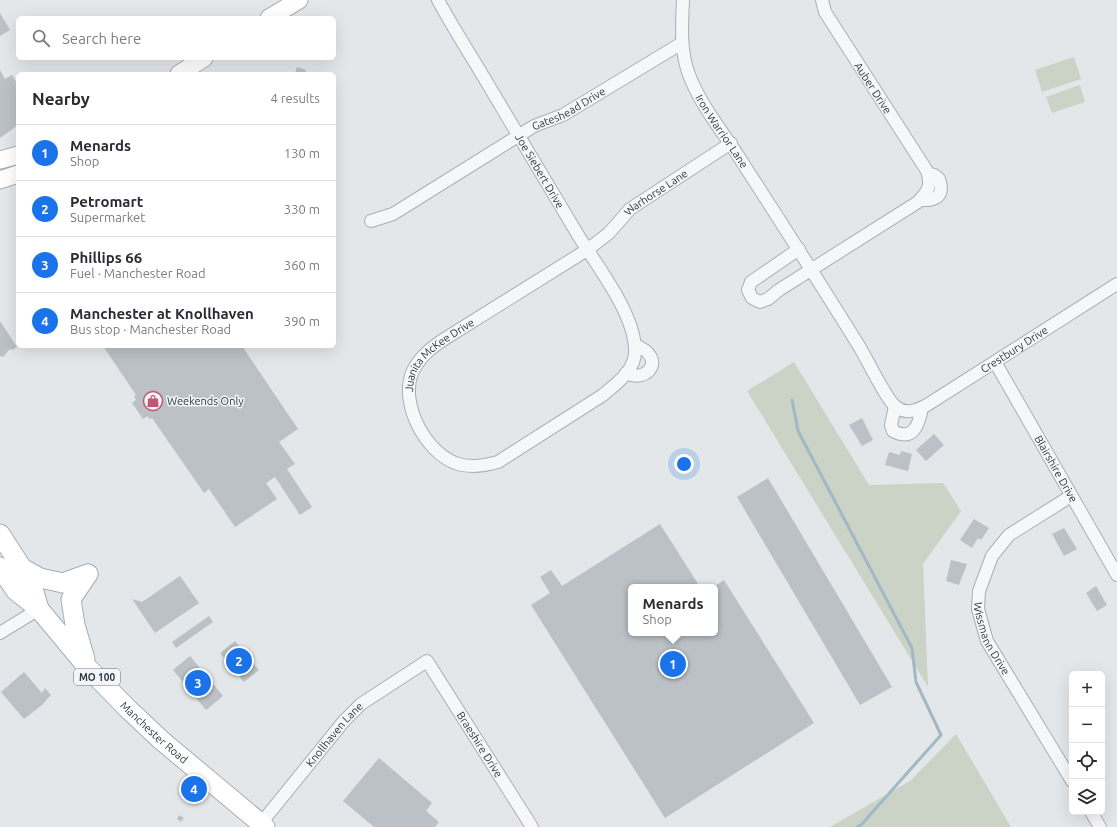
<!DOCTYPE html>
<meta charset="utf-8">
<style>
body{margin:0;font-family:Ubuntu,sans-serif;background:#f7f7f7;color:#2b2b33}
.controls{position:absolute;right:12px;bottom:12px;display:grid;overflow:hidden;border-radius:6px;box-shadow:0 4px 16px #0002}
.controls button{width:36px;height:36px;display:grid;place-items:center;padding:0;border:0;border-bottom:1px solid #e1e1e2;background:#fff;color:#2b2b33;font:20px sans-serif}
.you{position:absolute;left:684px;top:464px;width:14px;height:14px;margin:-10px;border:3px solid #fff;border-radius:50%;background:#1a73e8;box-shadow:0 0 0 6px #1a73e833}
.badge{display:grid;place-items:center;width:26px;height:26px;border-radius:50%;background:#1a73e8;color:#fff;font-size:13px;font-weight:700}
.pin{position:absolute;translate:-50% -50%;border:2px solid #fff;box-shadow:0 1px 4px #0006}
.popup{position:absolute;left:628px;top:584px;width:90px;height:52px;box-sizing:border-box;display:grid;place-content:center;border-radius:6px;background:#fff;filter:drop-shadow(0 1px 3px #0005);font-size:13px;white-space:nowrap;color:#7c7c81}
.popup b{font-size:15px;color:#2b2b33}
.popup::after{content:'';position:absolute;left:50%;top:100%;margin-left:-8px;border:8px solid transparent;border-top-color:#fff}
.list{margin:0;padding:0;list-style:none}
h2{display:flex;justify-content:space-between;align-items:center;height:52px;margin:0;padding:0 16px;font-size:17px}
h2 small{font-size:13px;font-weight:400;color:#7c7c81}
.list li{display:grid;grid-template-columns:26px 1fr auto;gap:12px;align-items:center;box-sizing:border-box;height:56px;padding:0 16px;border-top:1px solid #e1e1e2}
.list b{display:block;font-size:15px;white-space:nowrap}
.list p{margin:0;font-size:13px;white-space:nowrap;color:#7c7c81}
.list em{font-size:13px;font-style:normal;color:#7c7c81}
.icon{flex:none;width:22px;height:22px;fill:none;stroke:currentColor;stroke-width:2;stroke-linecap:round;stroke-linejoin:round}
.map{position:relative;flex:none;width:1117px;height:827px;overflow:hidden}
.search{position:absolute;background:#fff;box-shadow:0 4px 16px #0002;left:16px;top:16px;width:320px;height:44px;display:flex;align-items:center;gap:10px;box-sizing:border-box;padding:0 14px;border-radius:6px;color:#7c7c81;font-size:15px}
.panel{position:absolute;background:#fff;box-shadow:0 4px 16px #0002;left:16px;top:72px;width:320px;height:276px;border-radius:6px}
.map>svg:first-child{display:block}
.green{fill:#cbd3c6}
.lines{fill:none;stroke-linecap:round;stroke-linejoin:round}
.stream{stroke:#a2b8c6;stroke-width:3}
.building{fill:#bbc1c6}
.street-casing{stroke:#a9afb4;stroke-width:14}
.secondary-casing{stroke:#a9afb4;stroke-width:19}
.primary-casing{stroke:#a4adb5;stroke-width:21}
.street{stroke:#f6f7f9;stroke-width:12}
.secondary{stroke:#fff;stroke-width:17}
.primary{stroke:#fff;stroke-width:19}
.labels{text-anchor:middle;stroke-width:3;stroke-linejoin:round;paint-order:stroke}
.shield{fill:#f3f6f8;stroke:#687078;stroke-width:1}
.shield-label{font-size:10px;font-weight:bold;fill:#2d3741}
.street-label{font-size:11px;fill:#2d3741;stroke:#f3f6f8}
.poi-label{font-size:11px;fill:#2d3741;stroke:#f3f6f8;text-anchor:start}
</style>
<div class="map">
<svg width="1117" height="827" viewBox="0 0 1117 827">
<rect width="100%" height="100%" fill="#e4e7ea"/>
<path class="green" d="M 1074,57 L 1081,79 L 1042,92 L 1035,70 Z
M 1080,85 L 1085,102 L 1052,113 L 1046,97 Z
M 794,362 L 869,485 L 943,483 L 961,511 L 923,564 L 928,687 L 747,391 Z
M 956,734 L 1011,827 L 830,827 L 910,781 Z"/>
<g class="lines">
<path class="stream" d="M 792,400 L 798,431 L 912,648 L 916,682 L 941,735 L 861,825 L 857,827"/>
</g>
<path class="building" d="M 0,13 L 10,30 L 0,36 Z
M 297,67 L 306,70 L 305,74 L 295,74 Z
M 0,70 L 5,79 L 12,75 L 18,85 L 18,125 L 0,138 Z
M 0,321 L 17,347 L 12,350 L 10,349 L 3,357 L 0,356 Z
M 103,346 L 242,346 L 298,429 L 279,442 L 295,464 L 287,469 L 312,507 L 300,515 L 275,477 L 266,483 L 277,499 L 235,527 L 209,489 L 204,493 L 152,418 L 149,419 L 148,416 L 143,419 L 132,403 L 136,400 L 134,396 L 136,395 Z
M 862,418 L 873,440 L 862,446 L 849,425 Z
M 934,434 L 944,445 L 926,461 L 916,450 Z
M 901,451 L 912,454 L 908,471 L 885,465 L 889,452 L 900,455 Z
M 768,478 L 892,687 L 860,705 L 737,497 Z
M 974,519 L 989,528 L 981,540 L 978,538 L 972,548 L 960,540 Z
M 660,524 L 700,587 L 631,587 L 631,633 L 715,633 L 715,586 L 724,580 L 814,723 L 665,818 L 531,605 L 550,593 L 540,577 L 551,570 L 562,586 Z
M 1064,528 L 1077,549 L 1064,556 L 1052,534 Z
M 951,560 L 967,564 L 959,585 L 946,581 Z
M 180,576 L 199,603 L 155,633 L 132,599 L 142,602 Z
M 1096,586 L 1107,605 L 1097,611 L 1086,593 Z
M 209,616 L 213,622 L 176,648 L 172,642 Z
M 235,641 L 259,670 L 244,682 L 220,653 Z
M 190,656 L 223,696 L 206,710 L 173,670 Z
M 24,672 L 42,693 L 45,688 L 51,695 L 42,705 L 24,719 L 1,692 Z
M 379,758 L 432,803 L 426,811 L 439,822 L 435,827 L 374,827 L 343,801 Z
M 179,815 L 184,818 L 181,822 L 177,819 Z"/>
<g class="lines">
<defs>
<g id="street">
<path id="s1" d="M 438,0 C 452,26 468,51 483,76 C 515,129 546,182 578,235 C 597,266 635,314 635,350 C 636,370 617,383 603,395 L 498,462 C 484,466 469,468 455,463 C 425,451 400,404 412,373 C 419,357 432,347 446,338 L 587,250 L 609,233 L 630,209 L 731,143"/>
<path id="s2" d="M 683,0 C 682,24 680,48 688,72 C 700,106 725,134 744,165 C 783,225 821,285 859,346 C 867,359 887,401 896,407 C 907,415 917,410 927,405 L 1117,284"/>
<path d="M 920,200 C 936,201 945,196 939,179 L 934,175 L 928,174"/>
<path id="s3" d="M 371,221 L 393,214 L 534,126 L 563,115 L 682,43"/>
<path d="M 799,249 L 751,282 L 748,290 L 752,298 L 760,302 L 768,299 L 779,290 L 918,202 C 928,191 932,186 927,171 L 825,12 L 822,0"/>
<path id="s4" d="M 995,362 L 1117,575"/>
<path d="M 626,373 C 647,384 668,358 635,345"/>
<path d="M 895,406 L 891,425 L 893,431 C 914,442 919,424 922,408"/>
<path id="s5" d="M 1071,496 L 1009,535 L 992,556 L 979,591 L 978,609 L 987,641 L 1072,781"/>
<path d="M 0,633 L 39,609"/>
<path d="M 1091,812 L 1100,827"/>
<path id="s6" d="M 258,827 L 344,721 L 361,704 L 427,661 L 532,827"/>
</g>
<path id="secondary" d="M 269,18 L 299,0
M 179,74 L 204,58
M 0,160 L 18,155
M 0,180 L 18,174"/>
<g id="primary">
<path d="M 0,534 L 31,582 L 39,609"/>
<path id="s7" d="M 0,567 L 16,591 L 39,609 L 88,668 L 127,708 L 161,740 L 265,827"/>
<path d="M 22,568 L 40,578 L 63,583 L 88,574"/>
<path d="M 85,659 L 75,625 L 71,599 L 88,574"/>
</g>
</defs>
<use href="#street" class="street-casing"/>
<use href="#secondary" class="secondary-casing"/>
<use href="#primary" class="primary-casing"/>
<use href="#street" class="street"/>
<use href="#secondary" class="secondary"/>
<use href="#primary" class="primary"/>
</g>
<defs>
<symbol id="shop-ring" viewBox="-11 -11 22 22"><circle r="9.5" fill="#f3f6f8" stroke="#c25673" stroke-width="1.5"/><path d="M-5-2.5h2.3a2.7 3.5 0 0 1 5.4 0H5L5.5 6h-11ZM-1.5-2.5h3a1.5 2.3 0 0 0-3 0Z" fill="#c25673"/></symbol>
</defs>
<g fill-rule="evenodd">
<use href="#shop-ring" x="142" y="390" width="22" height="22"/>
</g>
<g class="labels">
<rect class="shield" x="74" y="669" width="46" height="16" rx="3"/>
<g class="shield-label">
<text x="97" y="681">MO 100</text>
</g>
<g class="street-label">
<text transform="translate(873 88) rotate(57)" y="4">Auber Drive</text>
<text dy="4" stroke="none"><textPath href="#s3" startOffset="228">Gateshead Drive</textPath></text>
<text dy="4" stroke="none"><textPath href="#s2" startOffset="141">Iron Warrior Lane</textPath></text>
<text dy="4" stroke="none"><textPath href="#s1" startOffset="199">Joe Siebert Drive</textPath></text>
<text dy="4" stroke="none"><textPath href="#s1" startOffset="1043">Warhorse Lane</textPath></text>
<text dy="4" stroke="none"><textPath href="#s2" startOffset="604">Crestbury Drive</textPath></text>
<text dy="4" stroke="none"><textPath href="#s1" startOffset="768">Juanita McKee Drive</textPath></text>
<text dy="4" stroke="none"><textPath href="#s4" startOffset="123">Blairshire Drive</textPath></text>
<text dy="4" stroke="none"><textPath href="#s5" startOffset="188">Wissmann Drive</textPath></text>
<text dy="4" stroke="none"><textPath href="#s7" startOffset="227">Manchester Road</textPath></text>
<text dy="4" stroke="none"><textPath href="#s6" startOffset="120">Knollhaven Lane</textPath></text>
<text dy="4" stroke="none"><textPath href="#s6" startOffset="338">Braeshire Drive</textPath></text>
</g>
<g class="poi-label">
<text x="167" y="405">Weekends Only</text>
</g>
</g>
</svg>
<div class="controls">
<button>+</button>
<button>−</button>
<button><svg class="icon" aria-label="locate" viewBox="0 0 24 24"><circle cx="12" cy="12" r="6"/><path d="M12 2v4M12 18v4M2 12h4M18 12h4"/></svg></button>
<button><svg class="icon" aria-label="layers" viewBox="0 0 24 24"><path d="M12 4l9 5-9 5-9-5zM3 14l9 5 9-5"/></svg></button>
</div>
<div class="you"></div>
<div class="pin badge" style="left:673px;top:664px">1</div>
<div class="popup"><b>Menards</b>Shop</div>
<div class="pin badge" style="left:239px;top:661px">2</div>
<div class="pin badge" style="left:198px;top:683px">3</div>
<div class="pin badge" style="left:194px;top:789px">4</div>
<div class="search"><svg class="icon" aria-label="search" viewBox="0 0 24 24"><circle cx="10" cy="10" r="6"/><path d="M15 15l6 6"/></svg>Search here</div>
<section class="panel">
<h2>Nearby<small>4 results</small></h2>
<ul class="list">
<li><span class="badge">1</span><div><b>Menards</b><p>Shop</p></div><em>130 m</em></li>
<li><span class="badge">2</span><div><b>Petromart</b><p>Supermarket</p></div><em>330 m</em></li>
<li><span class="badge">3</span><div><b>Phillips 66</b><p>Fuel · Manchester Road</p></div><em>360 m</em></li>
<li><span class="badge">4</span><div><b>Manchester at Knollhaven</b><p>Bus stop · Manchester Road</p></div><em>390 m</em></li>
</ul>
</section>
</div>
